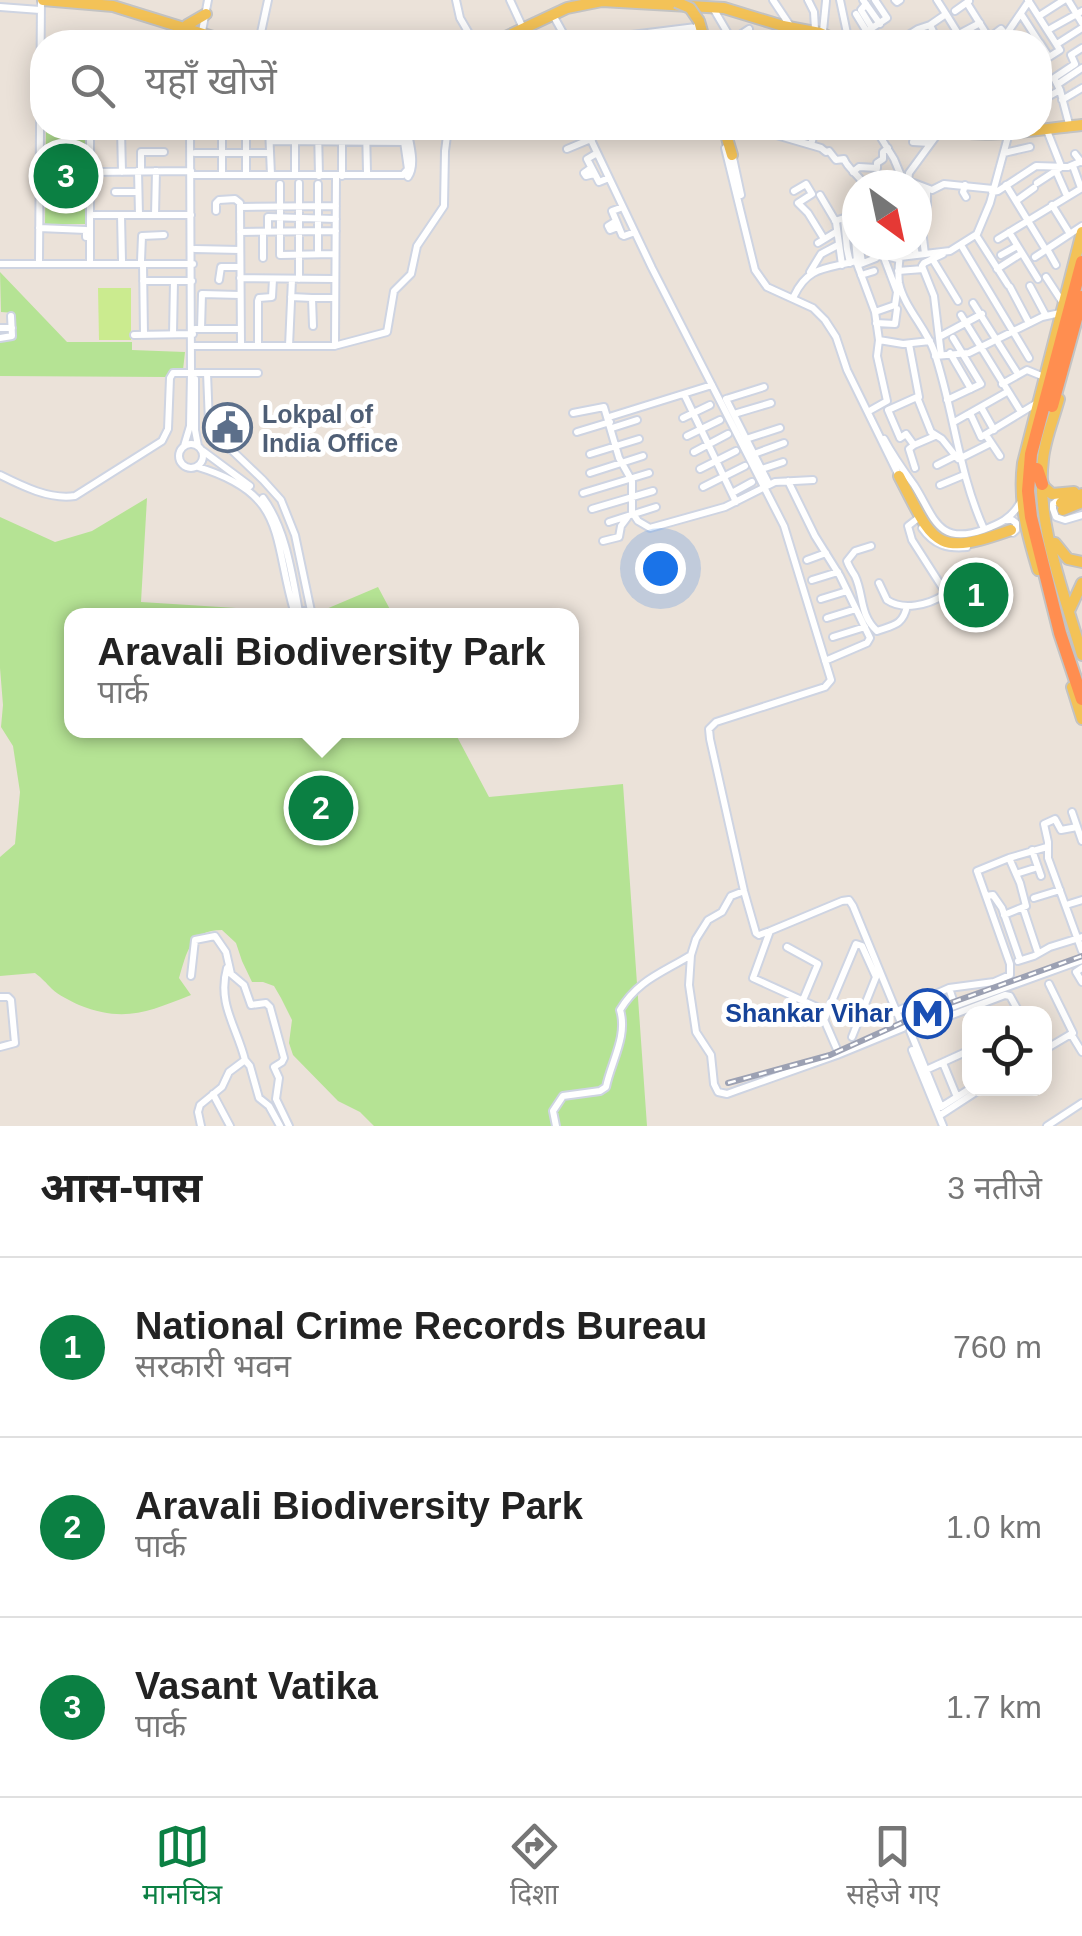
<!DOCTYPE html>
<html lang="hi">
<meta charset="utf-8">
<style>
body{margin:0;font-family:Arial,"Noto Sans Devanagari",sans-serif;background:#f6f6f6;color:#222}
.controls{position:absolute;right:30px;bottom:30px;display:grid;overflow:hidden;border-radius:20px;box-shadow:0 5px 25px #0003}
.controls button{width:90px;height:90px;display:grid;place-items:center;padding:0;border:0;border-bottom:2px solid #e0e0e0;background:#fff;color:#222;font:50px sans-serif}
.compass{position:absolute;left:842px;top:170px;width:90px;height:90px;border-radius:50%;background:#fff;box-shadow:0 5px 25px #0003;rotate:147deg}
.you{position:absolute;left:660px;top:568px;width:35px;height:35px;margin:-25px;border:8px solid #fff;border-radius:50%;background:#1a73e8;box-shadow:0 0 0 15px #1a73e833}
.badge{display:grid;place-items:center;width:65px;height:65px;border-radius:50%;background:#0b8043;color:#fff;font-size:32px;font-weight:700}
.pin{position:absolute;translate:-50% -50%;border:5px solid #fff;box-shadow:0 2px 10px #0006}
.popup{position:absolute;left:64px;top:608px;width:515px;height:130px;box-sizing:border-box;display:grid;place-content:center;border-radius:20px;background:#fff;filter:drop-shadow(0 2px 8px #0005);font-size:32px;white-space:nowrap;color:#767676}
.popup b{font-size:38px;color:#222}
.popup::after{content:'';position:absolute;left:50%;top:100%;margin-left:-20px;border:20px solid transparent;border-top-color:#fff}
.list{margin:0;padding:0;list-style:none}
h2{display:flex;justify-content:space-between;align-items:center;height:130px;margin:0;padding:0 40px;font-size:42px}
h2 small{font-size:32px;font-weight:400;color:#767676}
.list li{display:grid;grid-template-columns:65px 1fr auto;gap:30px;align-items:center;box-sizing:border-box;height:180px;padding:0 40px;border-top:2px solid #e0e0e0}
.list b{display:block;font-size:38px;white-space:nowrap}
.list p{margin:0;font-size:32px;white-space:nowrap;color:#767676}
.list em{font-size:32px;font-style:normal;color:#767676}
.icon{flex:none;width:55px;height:55px;fill:none;stroke:currentColor;stroke-width:2;stroke-linecap:round;stroke-linejoin:round}
.map{position:relative;flex:none;width:1082px;height:1126px;overflow:hidden}
.search{position:absolute;background:#fff;box-shadow:0 5px 25px #0003;left:30px;right:30px;top:30px;height:110px;display:flex;align-items:center;gap:25px;box-sizing:border-box;padding:0 35px;border-radius:40px;color:#767676;font-size:38px}
.sheet{height:670px;background:#fff}
nav{display:flex;justify-content:space-around;align-items:center;box-sizing:border-box;height:140px;border-top:2px solid #e0e0e0;background:#fff;font-size:28px;color:#767676}
nav a{display:grid;justify-items:center;gap:5px}
nav .on{color:#0b8043}
.map>svg:first-child{display:block}
.green{fill:#b5e394}
.pitch{fill:#cbeb8f}
.lines{fill:none;stroke-linecap:round;stroke-linejoin:round}
.major-tunnel{stroke:#c4bdb6;stroke-width:10;stroke-dasharray:10 5;stroke-linecap:butt}
.minor-casing{stroke:#ced4e2;stroke-width:10}
.major-casing{stroke:#c3c3c3;stroke-width:14}
.highway-casing{stroke:#c3c3c3;stroke-width:16}
.minor{stroke:#fff;stroke-width:6}
.major{stroke:#f3c257;stroke-width:10}
.highway{stroke:#ff8e50;stroke-width:12}
.rail-casing{stroke:#9ca1b3;stroke-width:6}
.rail{stroke:#fff;stroke-width:2.5;stroke-dasharray:8;stroke-linecap:butt}
.major-bridge-casing{stroke:#c3c3c3;stroke-width:14;stroke-linecap:butt}
.major-bridge{stroke:#f3c257;stroke-width:10}
.labels{text-anchor:middle;stroke-width:10;stroke-linejoin:round;paint-order:stroke}
.service-label{font-size:25px;font-weight:bold;fill:#4e5e75;stroke:#fff;text-anchor:start}
.transit-label{font-size:25px;font-weight:bold;fill:#164399;stroke:#fff;text-anchor:end}
</style>
<div class="map">
<svg width="1082" height="1126" viewBox="0 0 1082 1126">
<rect width="100%" height="100%" fill="#ebe2d9"/>
<path class="green" d="M 46,128 L 86,128 L 85,224 L 45,224 Z
M 0,272 L 67,342 L 132,342 L 132,350 L 185,352 L 183,370 L 169,371 L 166,377 L 0,376 L 0,339 L 15,338 L 15,313 L 1,312 Z
M 147,498 L 141,602 L 266,610 L 268,615 L 71,616 L 71,730 L 454,731 L 489,797 L 623,784 L 647,1126 L 374,1126 L 360,1112 L 338,1101 L 293,1055 L 289,1043 L 292,1020 L 281,998 L 274,986 L 263,982 L 252,982 L 242,961 L 236,943 L 222,930 C 190,930 187,952 179,978 L 191,995 C 148,1012 124,1023 79,1005 C 71,1001 58,995 52,989 C 46,983 42,978 35,973 L 0,976 L 0,857 L 15,844 L 20,792 L 13,746 L 1,727 L 3,705 L 0,668 L 0,517 L 55,542 L 92,531 Z
M 378,587 L 393,615 L 312,615 Z"/>
<path class="pitch" d="M 98,288 L 131,288 L 131,340 L 99,340 Z"/>
<g class="lines">
<path class="major-tunnel" d="M 1011,530 L 1063,510"/>
<defs>
<path id="minor" d="M 456,0 L 460,18 L 474,42
M 510,0 L 522,26
M 773,0 L 789,24
M 808,0 L 814,12 L 815,29
M 840,0 L 847,33 L 844,42
M 863,0 L 880,24
M 895,0 L 897,2 L 900,0
M 937,0 L 946,14 L 930,25 L 938,42
M 1028,0 L 1060,50 L 1049,57 L 1040,43
M 1068,0 L 1082,23
M 967,3 L 989,38
M 866,4 L 861,10 L 872,28
M 0,7 L 40,10
M 713,8 L 733,42
M 955,11 L 969,1
M 856,14 L 867,32
M 946,14 L 959,35
M 1021,14 L 1039,42
M 553,15 L 568,42
M 1039,16 L 1064,0
M 786,26 L 791,42
M 1048,30 L 1082,11
M 823,31 L 826,1
M 731,41 L 749,29
M 899,41 L 918,29 L 930,25
M 200,42 L 208,0
M 259,42 L 268,0
M 575,42 L 696,27
M 753,42 L 756,41
M 778,42 L 788,37
M 872,42 L 866,32 L 887,18 L 875,0
M 944,42 L 980,23
M 984,42 L 1001,29 L 1006,35
M 1001,42 L 1029,1
M 1057,44 L 1082,28
M 1058,84 L 1082,68
M 1040,87 L 1046,98 L 1060,90
M 1062,100 L 1082,88
M 1069,124 L 1060,90 L 1054,78 L 1075,64 L 1071,55 L 1082,48
M 269,128 L 271,175
M 318,128 L 319,176
M 366,128 L 367,172
M 407,128 C 409,142 417,164 408,177
M 590,128 L 592,142 L 652,268 L 784,526 L 831,680 L 825,687 L 716,722 L 709,729 L 710,739 L 744,891 L 756,933 L 759,935 L 770,931 L 842,901 L 849,900 L 853,906 L 902,1025 L 1082,960
M 875,128 L 894,159 L 904,183
M 1046,128 L 1061,166
M 121,129 L 122,172
M 727,129 L 756,129 L 821,148 L 826,152 L 829,151 L 836,160 L 844,159 C 848,169 857,173 863,183 L 877,182 L 885,185
M 222,131 L 222,175
M 246,131 L 246,175
M 270,141 L 409,142
M 913,142 L 930,143
M 811,145 L 815,129 L 819,128
M 725,148 L 755,270 L 767,287 L 813,308 L 825,320 L 836,337 L 847,370 L 899,476
M 567,149 L 591,139
M 195,153 L 270,153
M 597,153 L 587,159 L 599,182 L 609,178
M 732,153 L 741,195
M 1004,153 L 1030,147
M 1075,154 L 1081,162
M 1073,166 L 1081,188
M 591,168 L 584,173 L 586,176 L 594,174
M 138,171 L 139,215
M 141,171 L 141,152 L 164,152
M 1056,171 L 1067,196
M 90,172 L 191,171
M 853,172 L 859,167 L 877,168 L 877,163 L 883,159 L 883,152 L 888,148
M 191,175 L 403,175 L 408,169 L 402,128
M 295,175 L 295,128
M 342,176 L 342,128
M 908,182 L 909,173 L 942,128
M 299,183 L 299,279
M 1037,183 L 1060,168
M 280,184 L 280,255 L 335,254
M 896,185 L 911,182 L 932,190 L 944,184 L 993,189
M 965,185 L 963,192 L 966,197
M 1006,185 L 1044,247
M 794,191 L 806,184 L 812,194 L 798,203 L 808,213 L 824,239
M 115,192 L 138,192
M 992,192 L 998,191 L 1036,166 L 1068,167 L 1082,161
M 820,195 L 836,222 L 842,265
M 1016,201 L 1034,188
M 1052,205 L 1070,234
M 917,206 L 927,206 L 927,189
M 240,207 L 336,206
M 623,207 L 612,211 L 622,235 L 624,236 L 635,232
M 216,211 L 216,203 L 219,200 L 235,199 L 240,203 L 241,346
M 91,215 L 191,215
M 121,215 L 122,261
M 155,215 L 156,171
M 616,221 L 608,226 L 610,230 L 618,227
M 835,221 L 844,218 L 847,249 L 850,263
M 39,228 L 86,230 L 86,237
M 922,230 L 925,254
M 268,231 L 268,217 L 336,219
M 240,232 L 336,231
M 263,232 L 263,258
M 1009,232 L 1038,279
M 976,235 L 1008,285
M 855,238 L 857,262
M 998,239 L 1082,188
M 818,243 L 836,232
M 874,245 L 881,255 L 898,259
M 886,245 L 891,248 L 901,249
M 901,245 C 900,258 897,269 899,283 C 904,307 926,328 934,351 C 954,410 958,472 984,529
M 914,245 L 916,255
M 961,245 L 1029,358
M 195,249 L 240,250
M 1047,249 L 1056,265
M 318,254 L 318,184
M 1001,255 L 1017,246
M 900,257 L 950,251 L 977,234 L 990,203 L 1009,133
M 1035,257 L 1082,226
M 933,260 L 958,301
M 39,261 L 41,0
M 90,261 L 90,131 L 133,128 L 144,132 L 185,129 L 269,132
M 141,261 L 142,236 L 164,235
M 862,263 L 860,249 L 867,245
M 0,264 L 193,264
M 143,264 L 144,335
M 858,265 L 876,258
M 997,269 L 1022,253
M 898,271 L 923,269
M 810,272 L 821,254 L 838,245
M 861,275 L 874,271
M 1046,277 L 1063,303
M 240,278 L 335,279
M 219,280 L 221,267 L 240,267
M 143,281 L 192,281
M 1030,286 L 1046,316
M 1010,287 L 1029,323
M 794,296 C 808,266 826,269 856,261 L 875,312 L 879,340
M 291,297 L 312,298 L 313,326
M 312,298 L 335,298
M 973,303 L 1018,374
M 875,312 L 895,305 L 897,292 L 883,255
M 961,315 L 1021,412
M 876,323 L 895,324 L 897,309
M 0,328 L 12,328
M 195,329 L 240,329
M 201,329 L 202,294 L 240,295
M 173,334 L 174,281
M 134,335 L 193,334
M 939,337 L 982,314
M 0,338 L 12,336 L 11,316
M 909,344 L 919,397
M 191,346 L 334,346 L 387,332 L 394,291 L 411,274 L 417,246 L 444,206 L 445,151 L 448,128
M 258,346 L 258,301 L 259,298 L 272,297 L 273,279
M 289,346 L 292,279
M 335,346 L 336,176
M 950,353 L 971,389
M 941,355 L 934,296 L 922,266 L 924,263 L 943,254
M 935,356 L 969,353 L 1042,317 L 1060,313
M 195,379 L 195,430 L 198,446
M 1002,384 L 1027,370 L 1044,377
M 684,394 L 736,502
M 726,399 L 769,484
M 726,399 L 764,387
M 947,400 L 981,384 L 953,338
M 981,407 L 994,430
M 871,410 L 887,401 L 877,356 L 879,340 L 903,344 L 930,341
M 573,413 L 604,407 L 619,458 L 632,481 L 632,512 L 638,521 L 650,528 L 725,507 L 775,482 L 813,480
M 970,413 L 981,437 L 1037,403
M 734,414 L 771,403
M 609,417 L 712,385
M 683,418 L 710,405
M 954,422 L 1007,392
M 612,428 L 637,420
M 577,432 L 610,422
M 986,435 L 1000,456
M 687,436 L 720,420
M 746,439 L 780,428
M 884,439 C 893,456 903,470 914,485 C 934,516 937,546 983,530 C 999,524 1011,519 1020,503
M179 456a12 12 0 1 1 24 0a12 12 0 1 1-24 0Z
M 914,445 L 935,436
M 184,446 L 190,426 L 191,373 L 190,128
M 203,451 L 250,486
M 694,452 L 728,434
M 590,454 L 639,439
M 754,454 L 784,443
M 959,459 L 991,443
M 937,465 L 955,456
M 198,467 C 287,494 272,535 294,611 L 311,611 L 295,535 L 281,500 L 263,480 L 216,435 L 209,423 L 207,373
M 915,468 L 909,449 L 914,445 L 906,434 L 900,438 L 888,410 L 917,397 L 931,432 L 942,439 L 958,459
M 700,469 L 736,451
M 762,469 L 783,462
M 590,473 L 643,456
M 0,475 C 22,486 50,500 75,496 L 162,441 L 168,429 L 170,378 L 173,373 L 258,373
M 788,481 L 815,536 L 840,576 L 870,638 L 867,643 L 825,661
M 940,485 L 964,475
M 703,487 L 745,466
M 583,493 L 649,473
M 732,493 L 752,482
M 1063,496 L 1053,504 L 1053,509 L 1056,517 L 1065,520 L 1082,515
M 263,498 C 286,529 292,575 299,612
M 592,509 L 653,491
M 1005,520 L 1012,520 L 1016,523 L 1016,530 L 1013,533
M 609,522 L 656,507
M 922,528 C 934,545 947,549 967,547
M 603,541 L 619,537 L 621,526 L 627,518
M 871,546 L 855,551 L 847,561 C 849,567 852,571 855,576 C 864,595 859,614 877,631 C 894,625 903,625 907,606
M 807,560 L 826,553
M 812,580 L 838,572
M 879,583 L 887,600 C 903,611 928,605 944,595 L 944,590 L 912,540 L 908,526 L 917,519
M 821,599 L 847,591
M 827,618 L 856,609
M 833,637 L 865,627
M 1072,812 L 1082,841
M 1077,827 L 1061,830 L 1055,819 L 1044,824 L 1048,842 L 1048,858 L 1082,951
M 1032,850 L 1041,876
M 1016,874 L 1038,867
M 744,891 L 731,896 L 722,912 L 708,920 L 696,939 L 691,955 L 689,985 L 696,1032 L 711,1055 L 714,1084 L 718,1092 L 727,1094 L 738,1090 L 837,1055 L 903,1028
M 986,896 L 993,895 L 1002,908 L 1020,960
M 1034,898 L 1060,890
M 1066,905 L 1082,900
M 1023,908 L 1038,953
M 1004,915 L 1026,906 L 1020,883 L 1009,858
M 770,931 L 753,978 L 819,1008 L 839,1054
M 787,947 L 818,964 L 803,1000
M 1018,961 L 1034,956 L 1050,947 L 1082,937
M 1082,968 L 1076,972 L 1082,982
M 191,976 L 195,940 L 215,936 L 226,952 L 231,974 L 244,985 L 251,1005 L 266,1003 L 270,1007 L 284,1058 L 282,1062 L 274,1067 L 279,1078 L 276,1099 L 289,1126
M 1049,984 L 1073,1033
M 949,988 L 955,1006
M 0,997 L 8,997 L 11,1000 L 15,1043 L 0,1047
M 897,1011 L 949,988 L 994,982 L 1010,975 L 1010,964 L 977,871 L 1009,858 L 1047,847
M 825,1018 L 856,944 L 862,946 L 876,977
M 852,1037 L 876,977
M 912,1050 L 943,1126
M 1044,1050 L 1071,1034 L 1082,1052
M 245,1060 L 250,1066 L 259,1098 L 269,1106 L 280,1126
M 943,1063 L 957,1097
M 926,1070 L 970,1050
M 971,1088 L 941,1107 L 910,1031 L 1005,995 L 1010,996 L 1020,1014
M 213,1094 L 230,1126
M 939,1116 L 982,1088
M 201,1126 L 198,1112 L 200,1105 L 222,1087 L 229,1072 L 245,1060 C 237,1027 217,1004 227,968
M 556,1126 L 553,1111 L 563,1096 L 600,1091 L 606,1087 C 611,1062 628,1036 620,1010 C 638,980 662,973 691,955
M 1047,1126 L 1082,1103"/>
<path id="major" d="M 43,0 L 113,6 L 229,42
M 699,21 L 705,42
M 187,25 L 206,14
M 495,42 L 567,8 L 602,1 L 724,8 L 783,26 L 820,33 L 840,42
M 724,128 L 732,155
M 947,128 C 974,141 1049,128 1082,125
M 1059,399 C 1054,418 1045,439 1043,459 C 1035,522 1065,595 1082,655
M 899,476 C 934,543 933,558 1011,530
M 1042,485 L 1052,494 L 1074,492
M 1061,503 L 1082,494
M 1063,510 L 1082,502
M 1055,543 L 1068,559 L 1082,562
M 1038,570 C 1027,534 1018,501 1023,463 L 1082,232
M 1070,609 L 1082,583
M 1072,687 L 1082,719"/>
<path id="highway" d="M 1082,262 L 1031,454 L 1028,491 L 1031,517 L 1060,633 L 1082,699
M 1052,406 L 1082,297
M 1037,469 L 1042,484"/>
</defs>
<use href="#minor" class="minor-casing"/>
<use href="#major" class="major-casing"/>
<use href="#highway" class="highway-casing"/>
<use href="#minor" class="minor"/>
<use href="#major" class="major"/>
<use href="#highway" class="highway"/>
<defs>
<path id="rail" d="M 728,1083 L 830,1055 L 928,1011 L 1082,956"/>
</defs>
<use href="#rail" class="rail-casing"/>
<use href="#rail" class="rail"/>
<defs>
<path id="major-bridge" d="M 676,2 L 690,8 L 699,21"/>
</defs>
<use href="#major-bridge" class="major-bridge-casing"/>
<use href="#major-bridge" class="major-bridge"/>
</g>
<defs>
<symbol id="civic-ring" viewBox="-11 -11 22 22"><circle r="9.5" fill="#fff" stroke="#5c6f8a" stroke-width="1.5"/><path d="M-.6-6.5H3V-4.5H.6V-3L4-1V1h2V6H-6V1h2V-1L-.6-3ZM-1.2 2.5V6h2.4V2.5Z" fill="#5c6f8a"/></symbol>
<symbol id="metro-ring" viewBox="-11 -11 22 22"><circle r="9.5" fill="#fff" stroke="#1a4fb4" stroke-width="1.5"/><path d="M-5.5 5V-5H-3L0 0L3-5H5.5V5H3V-.5L0 4L-3-.5V5Z" fill="#1a4fb4"/></symbol>
</defs>
<g fill-rule="evenodd">
<use href="#civic-ring" x="200" y="400" width="55" height="55"/>
<use href="#metro-ring" x="900" y="986" width="55" height="55"/>
</g>
<g class="labels">
<g class="service-label">
<text x="262" y="423">Lokpal of<tspan x="262" dy="29">India Office</tspan></text>
</g>
<g class="transit-label">
<text x="893" y="1022">Shankar Vihar</text>
</g>
</g>
</svg>
<div class="controls">
<button><svg class="icon" aria-label="locate" viewBox="0 0 24 24"><circle cx="12" cy="12" r="6"/><path d="M12 2v4M12 18v4M2 12h4M18 12h4"/></svg></button>
</div>
<svg class="compass" viewBox="-18 -18 36 36"><path d="M0-13l5 13h-10z" fill="#e53935"/><path d="M0 13l5-13h-10z" fill="#767676"/></svg>
<div class="you"></div>
<div class="pin badge" style="left:976px;top:595px">1</div>
<div class="pin badge" style="left:321px;top:808px">2</div>
<div class="popup"><b>Aravali Biodiversity Park</b>पार्क</div>
<div class="pin badge" style="left:66px;top:176px">3</div>
<div class="search"><svg class="icon" aria-label="search" viewBox="0 0 24 24"><circle cx="10" cy="10" r="6"/><path d="M15 15l6 6"/></svg>यहाँ खोजें</div>
</div>
<section class="sheet">
<h2>आस-पास<small>3 नतीजे</small></h2>
<ul class="list">
<li><span class="badge">1</span><div><b>National Crime Records Bureau</b><p>सरकारी भवन</p></div><em>760 m</em></li>
<li><span class="badge">2</span><div><b>Aravali Biodiversity Park</b><p>पार्क</p></div><em>1.0 km</em></li>
<li><span class="badge">3</span><div><b>Vasant Vatika</b><p>पार्क</p></div><em>1.7 km</em></li>
</ul>
</section>
<nav>
<a class="on"><svg class="icon" aria-label="map" viewBox="0 0 24 24"><path d="M3 6l6-2 6 2 6-2v14l-6 2-6-2-6 2zM9 4v14M15 6v14"/></svg>मानचित्र</a>
<a><svg class="icon" aria-label="directions" viewBox="0 0 24 24"><path d="M12 3l9 9-9 9-9-9zM9 14v-3h6M13 9l2 2-2 2"/></svg>दिशा</a>
<a><svg class="icon" aria-label="saved" viewBox="0 0 24 24"><path d="M7 4h10v16l-5-4-5 4z"/></svg>सहेजे गए</a>
</nav>
